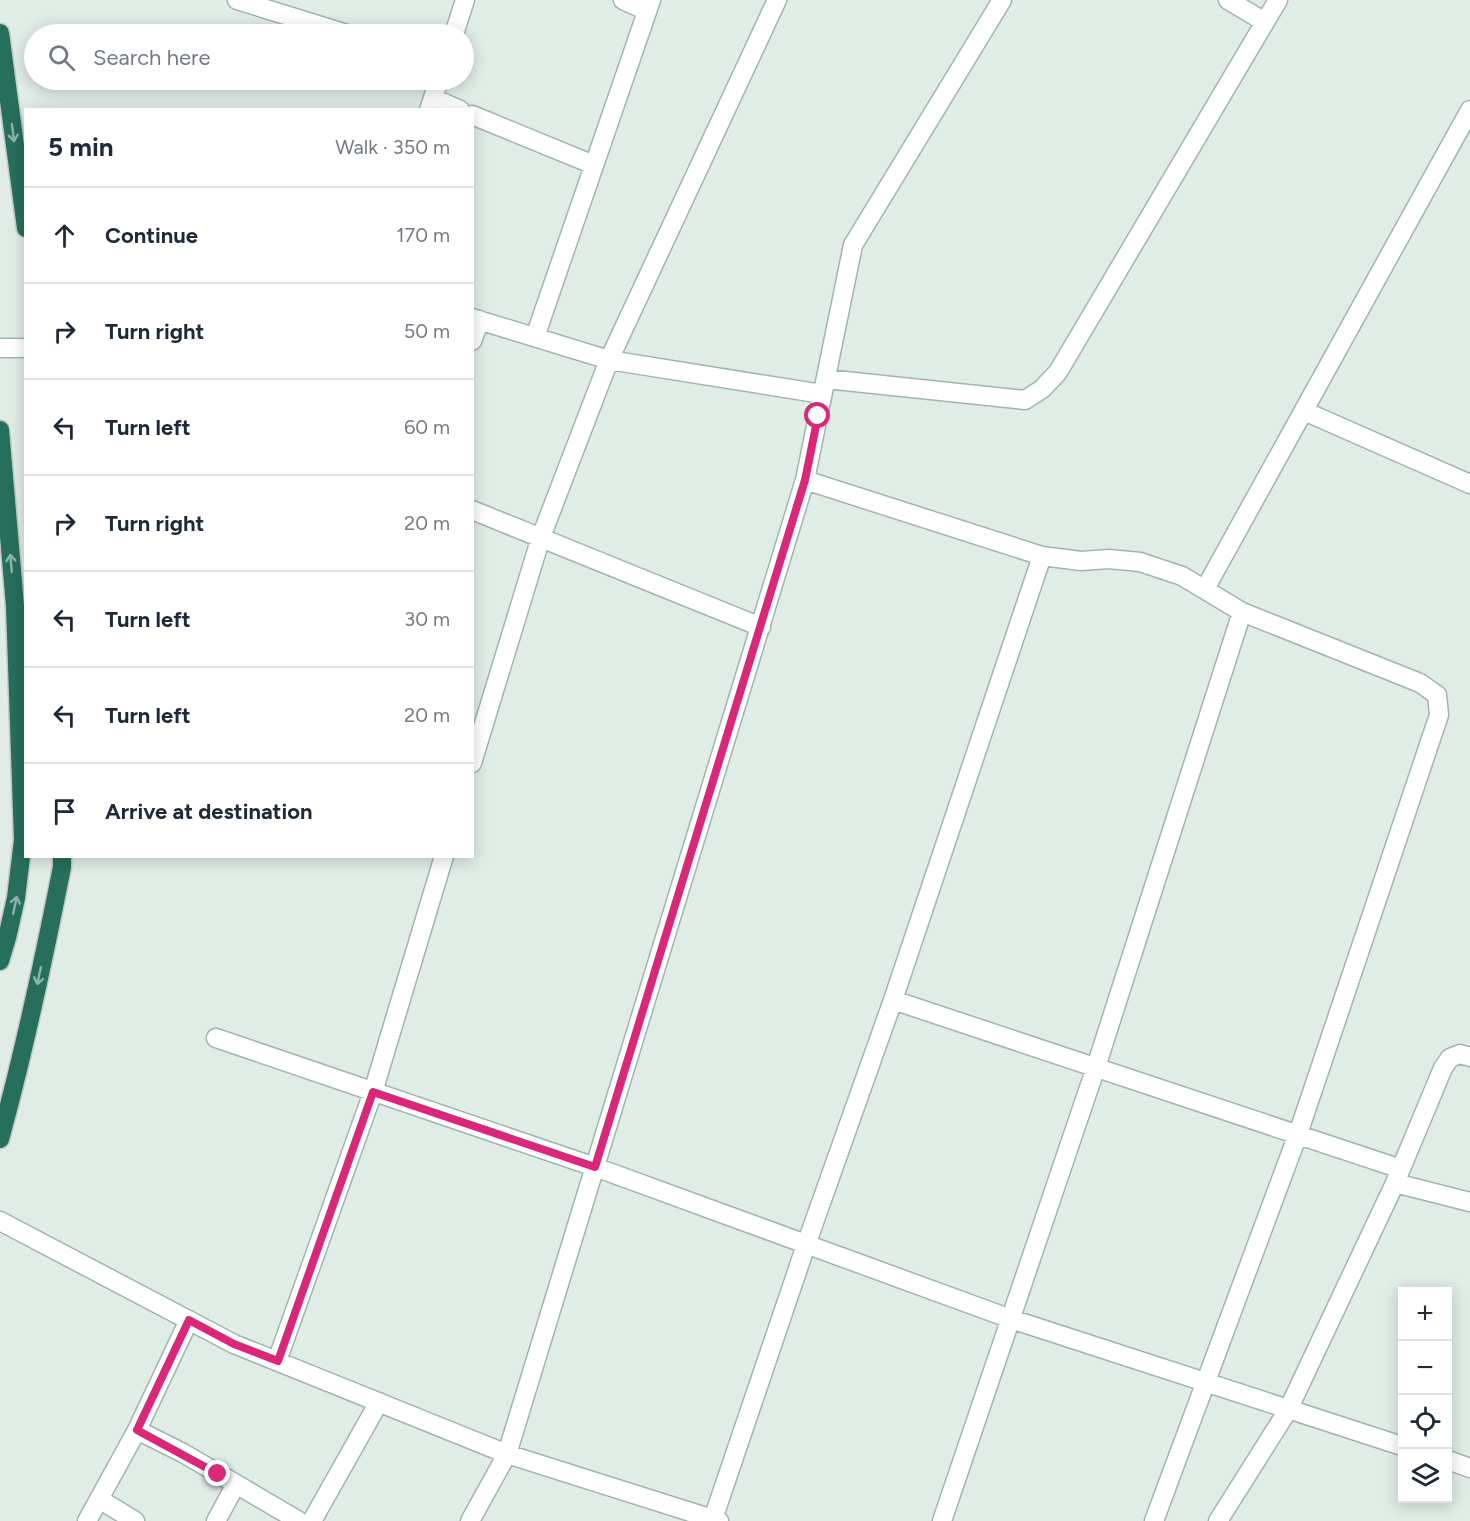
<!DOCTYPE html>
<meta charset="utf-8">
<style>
body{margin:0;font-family:Figtree,sans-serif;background:#f2f2f3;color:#1f2937}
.controls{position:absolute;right:18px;bottom:18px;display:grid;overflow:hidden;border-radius:0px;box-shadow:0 3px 15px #0003}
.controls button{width:54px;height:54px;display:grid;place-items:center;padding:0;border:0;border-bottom:2px solid #e0e1e3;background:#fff;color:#1f2937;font:30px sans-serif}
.stop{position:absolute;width:18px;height:18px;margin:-14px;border:4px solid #db2777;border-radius:50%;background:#fff}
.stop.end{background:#db2777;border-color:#fff;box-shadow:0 2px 6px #0008}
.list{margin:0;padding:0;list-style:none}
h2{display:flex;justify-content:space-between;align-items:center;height:78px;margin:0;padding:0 24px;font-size:26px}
h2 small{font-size:20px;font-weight:400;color:#747a83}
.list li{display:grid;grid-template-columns:39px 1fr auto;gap:18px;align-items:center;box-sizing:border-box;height:96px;padding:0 24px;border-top:2px solid #e0e1e3}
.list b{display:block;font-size:22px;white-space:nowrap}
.list em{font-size:20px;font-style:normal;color:#747a83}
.icon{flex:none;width:33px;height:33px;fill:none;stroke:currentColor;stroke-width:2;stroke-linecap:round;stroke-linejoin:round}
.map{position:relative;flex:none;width:1470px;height:1521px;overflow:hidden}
.search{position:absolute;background:#fff;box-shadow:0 3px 15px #0003;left:24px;top:24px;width:450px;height:66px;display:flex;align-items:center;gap:15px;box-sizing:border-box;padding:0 21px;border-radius:33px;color:#747a83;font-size:22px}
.panel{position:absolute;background:#fff;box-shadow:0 3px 15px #0003;left:24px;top:108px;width:450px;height:750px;border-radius:0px}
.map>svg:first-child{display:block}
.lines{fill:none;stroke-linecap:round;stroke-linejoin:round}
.minor-casing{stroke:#a2b5ad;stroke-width:21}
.highway-casing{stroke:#c0c9c6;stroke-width:21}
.minor{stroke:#fff;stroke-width:18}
.highway{stroke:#276e5d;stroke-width:18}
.oneway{stroke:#8cb4a8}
.route{stroke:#db2777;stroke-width:8}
</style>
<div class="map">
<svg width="1470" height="1521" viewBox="0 0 1470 1521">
<rect width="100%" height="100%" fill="#e0ece6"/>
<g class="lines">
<defs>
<path id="minor" d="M 237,0 L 347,34
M 623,0 L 647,11
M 1228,0 L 1265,22
M 454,34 L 465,0
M 433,98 L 460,110
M 429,110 L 439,80
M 472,115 L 594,165
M 472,318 L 609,360 L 822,394
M 535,337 L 651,0
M 472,341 L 480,320
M 0,348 L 26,348
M 826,379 L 1025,400 L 1042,389 L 1058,372 L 1278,0
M 1304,411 L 1470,484
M 805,480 L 1042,556 L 1081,561 L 1109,559 L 1140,562 L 1182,576 L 1242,612 L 1420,683 L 1437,695 L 1439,715 L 1298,1134 L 1154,1521
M 472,510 L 761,627
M 1205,589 L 1470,110
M 472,763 L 541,537 L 609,360 L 777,0
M 893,1000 L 1401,1169
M 216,1038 L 595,1167 L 1011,1319 L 1402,1446
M 1395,1183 L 1470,1202
M 0,1221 L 234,1344 L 507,1454 L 719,1521
M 277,1361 L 373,1092 L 444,856
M 137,1430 L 183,1453 L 299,1521
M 1448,1460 L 1470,1468
M 99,1499 L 135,1521
M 713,1519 L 806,1245 L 893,1000 L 1042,556
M 87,1521 L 137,1430 L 189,1320
M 216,1521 L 236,1484
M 312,1521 L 379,1402
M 470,1521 L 507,1454 L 805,480 L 853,245 L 1002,0
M 942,1521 L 1096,1067 L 1242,612
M 1218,1521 L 1288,1410 L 1395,1183 L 1443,1068 L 1450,1058 L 1460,1054 L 1470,1057"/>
<path id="highway" d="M 0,33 L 26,228
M 0,430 L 15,606 L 23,840 L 16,898 L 7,938 L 0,961
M 0,1139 C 25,1049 44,958 62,867 L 62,856"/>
</defs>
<use href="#minor" class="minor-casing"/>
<use href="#highway" class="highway-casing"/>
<use href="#minor" class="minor"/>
<use href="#highway" class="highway"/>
</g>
<defs><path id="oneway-shaft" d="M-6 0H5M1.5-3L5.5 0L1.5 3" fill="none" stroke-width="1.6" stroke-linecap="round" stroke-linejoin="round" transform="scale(1.5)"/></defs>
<g class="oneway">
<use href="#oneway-shaft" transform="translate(13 133) rotate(83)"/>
<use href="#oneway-shaft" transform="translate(11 563) rotate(-95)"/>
<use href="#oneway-shaft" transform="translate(15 905) rotate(-78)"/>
<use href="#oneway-shaft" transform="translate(39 976) rotate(102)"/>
</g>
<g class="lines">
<path class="route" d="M 218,1474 L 137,1430 L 189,1320 L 234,1344 L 278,1361 L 373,1092 L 595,1167 L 805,480 L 818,416"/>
</g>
</svg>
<div class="controls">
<button>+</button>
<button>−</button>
<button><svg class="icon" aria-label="locate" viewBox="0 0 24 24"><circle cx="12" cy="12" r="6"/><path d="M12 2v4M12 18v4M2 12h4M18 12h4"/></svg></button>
<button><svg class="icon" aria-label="layers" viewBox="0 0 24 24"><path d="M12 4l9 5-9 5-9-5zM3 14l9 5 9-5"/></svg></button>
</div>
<div class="stop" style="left:818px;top:416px"></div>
<div class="stop end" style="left:218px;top:1474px"></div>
<div class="search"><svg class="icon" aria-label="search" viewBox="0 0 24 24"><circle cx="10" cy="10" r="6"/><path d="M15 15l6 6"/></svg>Search here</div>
<section class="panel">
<h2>5 min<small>Walk · 350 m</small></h2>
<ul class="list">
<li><svg class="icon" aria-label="ahead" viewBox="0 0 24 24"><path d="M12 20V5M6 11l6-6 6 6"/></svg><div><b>Continue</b></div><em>170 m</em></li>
<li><svg class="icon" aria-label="right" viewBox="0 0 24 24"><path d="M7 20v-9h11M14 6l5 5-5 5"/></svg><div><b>Turn right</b></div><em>50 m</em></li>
<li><svg class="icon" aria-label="left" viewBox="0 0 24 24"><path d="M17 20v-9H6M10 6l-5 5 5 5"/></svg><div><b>Turn left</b></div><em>60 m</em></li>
<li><svg class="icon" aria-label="right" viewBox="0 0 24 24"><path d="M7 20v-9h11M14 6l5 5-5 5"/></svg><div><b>Turn right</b></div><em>20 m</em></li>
<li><svg class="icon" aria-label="left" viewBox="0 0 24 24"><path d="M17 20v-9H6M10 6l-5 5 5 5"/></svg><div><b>Turn left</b></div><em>30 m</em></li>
<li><svg class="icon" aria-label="left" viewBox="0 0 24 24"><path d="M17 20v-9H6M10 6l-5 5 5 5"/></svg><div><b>Turn left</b></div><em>20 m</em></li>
<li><svg class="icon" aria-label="arrive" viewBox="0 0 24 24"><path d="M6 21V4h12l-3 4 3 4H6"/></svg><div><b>Arrive at destination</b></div></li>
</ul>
</section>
</div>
